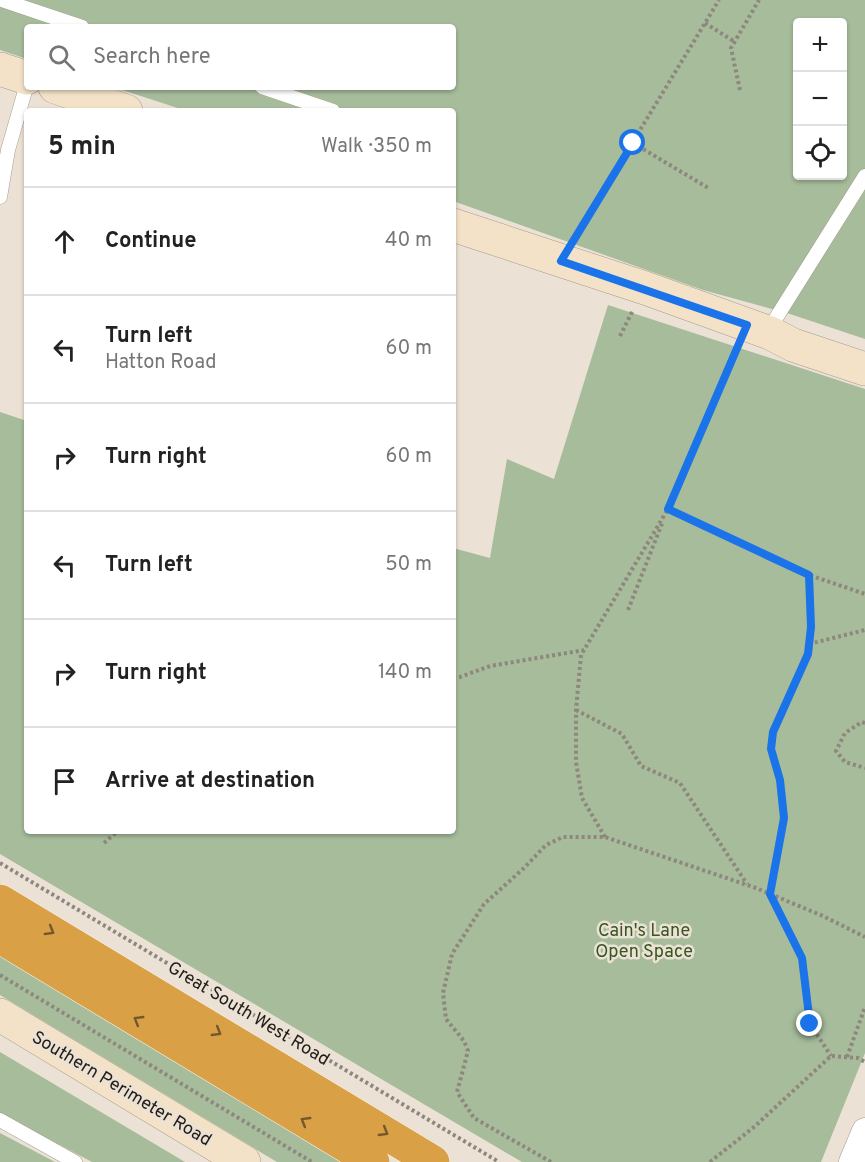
<!DOCTYPE html>
<meta charset="utf-8">
<style>
body{margin:0;font-family:Overpass,sans-serif;background:#f2f2f2;color:#222}
.controls{position:absolute;right:18px;top:18px;display:grid;overflow:hidden;border-radius:6px;box-shadow:0 2px 4px #0004}
.controls button{width:54px;height:54px;display:grid;place-items:center;padding:0;border:0;border-bottom:2px solid #e0e0e0;background:#fff;color:#222;font:30px sans-serif}
.stop{position:absolute;width:18px;height:18px;margin:-14px;border:4px solid #1a73e8;border-radius:50%;background:#fff}
.stop.end{background:#1a73e8;border-color:#fff;box-shadow:0 2px 6px #0008}
.list{margin:0;padding:0;list-style:none}
h2{display:flex;justify-content:space-between;align-items:center;height:78px;margin:0;padding:0 24px;font-size:26px}
h2 small{font-size:20px;font-weight:400;color:#767676}
.list li{display:grid;grid-template-columns:39px 1fr auto;gap:18px;align-items:center;box-sizing:border-box;height:108px;padding:0 24px;border-top:2px solid #e0e0e0}
.list b{display:block;font-size:22px;white-space:nowrap}
.list p{margin:0;font-size:20px;white-space:nowrap;color:#767676}
.list em{font-size:20px;font-style:normal;color:#767676}
.icon{flex:none;width:33px;height:33px;fill:none;stroke:currentColor;stroke-width:2;stroke-linecap:round;stroke-linejoin:round}
.map{position:relative;flex:none;width:865px;height:1162px;overflow:hidden}
.search{position:absolute;background:#fff;box-shadow:0 2px 4px #0004;left:24px;top:24px;width:432px;height:66px;display:flex;align-items:center;gap:15px;box-sizing:border-box;padding:0 21px;border-radius:6px;color:#767676;font-size:22px}
.panel{position:absolute;background:#fff;box-shadow:0 2px 4px #0004;left:24px;top:108px;width:432px;height:726px;border-radius:6px}
.map>svg:first-child{display:block}
.green{fill:#a6bc9b;fill-rule:evenodd}
.lines{fill:none;stroke-linecap:round;stroke-linejoin:round}
.lane-casing{stroke:#a49a8e;stroke-width:15}
.street-casing{stroke:#a49a8e;stroke-width:27}
.secondary-casing{stroke:#a49a8e;stroke-width:34}
.highway-casing{stroke:#fff;stroke-width:34}
.path{stroke:#8e877e;stroke-width:4;stroke-dasharray:3 3;stroke-linecap:butt}
.lane{stroke:#fff;stroke-width:14}
.street{stroke:#fff;stroke-width:26}
.secondary{stroke:#f4e2c8;stroke-width:33}
.highway{stroke:#d9a046;stroke-width:33}
.oneway{stroke:#74582d}
.route{stroke:#1a73e8;stroke-width:8}
.labels{text-anchor:middle;stroke-width:5;stroke-linejoin:round;paint-order:stroke}
.park-label{font-size:18px;fill:#365820;stroke:#ebe1d4}
.street-label{font-size:18px;fill:#211e19;stroke:#ebe1d4}
</style>
<div class="map">
<svg width="865" height="1162" viewBox="0 0 865 1162">
<rect width="100%" height="100%" fill="#ebe1d4"/>
<path class="green" d="M 0,0 L 865,0 L 865,339 L 790,314 L 703,290 L 453,201 L 453,111 L 187,111 L 113,87 L 453,87 L 453,27 L 27,27 L 27,59 L 0,50 ZM 798,22 L 842,22 L 842,176 L 798,176 Z
M 608,305 L 865,389 L 865,1053 L 821,1162 L 522,1162 L 0,854 L 0,412 L 27,421 L 27,831 L 453,831 L 453,548 L 490,558 L 507,459 L 554,479 Z
M 0,956 L 346,1162 L 277,1162 L 0,995 Z
M 0,1052 L 185,1162 L 92,1162 L 0,1113 Z
M 0,1133 L 55,1162 L 0,1162 Z"/>
<g class="lines">
<defs>
<path id="lane" d="M 2,0 L 82,27
M 262,87 L 333,111
M 0,197 L 8,150 L 27,84
M 770,333 L 776,318 L 865,176
M 0,1120 L 75,1162"/>
<path id="street" d="M 852,1162 L 865,1131"/>
<path id="secondary" d="M 0,69 L 27,78
M 55,87 L 126,111
M 453,225 L 645,288 L 770,333 L 793,345 L 865,369
M 0,1015 L 244,1162"/>
<path id="highway" d="M 0,901 L 433,1162
M 0,937 L 373,1162"/>
</defs>
<use href="#lane" class="lane-casing"/>
<use href="#street" class="street-casing"/>
<use href="#secondary" class="secondary-casing"/>
<use href="#highway" class="highway-casing"/>
<path class="path" d="M 705,23 L 735,42
M 740,90 L 731,48 L 759,0
M 633,143 L 710,189
M 575,237 L 719,0
M 620,336 L 633,310
M 667,511 L 738,347
M 809,575 L 811,627 L 808,654 L 773,732 L 771,749 L 780,780 L 784,818 L 770,894 L 802,958 L 810,1024 L 831,1056
M 628,610 L 663,521
M 809,644 L 865,630
M 453,678 L 460,677 L 490,666 L 584,650
M 576,710 L 622,734 L 641,766 L 680,783 L 747,884
M 865,723 L 862,722 L 845,733 L 836,751 L 845,762 L 865,768
M 605,837 L 582,798 L 576,762 L 576,710 L 581,655 L 668,509 L 809,575 L 865,594
M 104,843 L 118,831
M 0,863 L 499,1162
M 0,975 L 312,1162
M 847,1057 L 865,1007
M 551,1162 L 474,1118 L 457,1092 L 468,1051 L 464,1041 L 446,1019 L 443,993 L 452,954 L 484,904 L 524,868 L 546,845 L 563,837 L 605,837 L 756,888 L 823,916 L 865,937
M 710,1162 L 754,1127 L 831,1056 L 858,1058 L 865,1062"/>
<use href="#lane" class="lane"/>
<use href="#street" class="street"/>
<use href="#secondary" class="secondary"/>
<use href="#highway" class="highway"/>
</g>
<defs><path id="oneway-chevron" d="M-2-3.5L2.5 0L-2 3.5" fill="none" stroke-width="1.6" stroke-linecap="round" stroke-linejoin="round" transform="scale(1.5)"/></defs>
<g class="oneway">
<use href="#oneway-chevron" transform="translate(50 931) rotate(31)"/>
<use href="#oneway-chevron" transform="translate(138 1020) rotate(-149)"/>
<use href="#oneway-chevron" transform="translate(217 1032) rotate(31)"/>
<use href="#oneway-chevron" transform="translate(305 1121) rotate(-149)"/>
<use href="#oneway-chevron" transform="translate(384 1132) rotate(31)"/>
</g>
<g class="lines">
<path class="route" d="M 633,143 L 561,261 L 747,325 L 668,509 L 809,575 L 811,627 L 808,654 L 773,732 L 771,749 L 780,780 L 784,818 L 770,894 L 802,958 L 810,1024"/>
</g>
<g class="labels">
<g class="park-label">
<text x="644" y="936">Cain's Lane<tspan x="644" dy="21">Open Space</tspan></text>
</g>
<g class="street-label">
<text transform="translate(249 1013) rotate(31)" y="6">Great South West Road</text>
<text transform="translate(122 1088) rotate(31)" y="6">Southern Perimeter Road</text>
</g>
</g>
</svg>
<div class="controls">
<button>+</button>
<button>−</button>
<button><svg class="icon" aria-label="locate" viewBox="0 0 24 24"><circle cx="12" cy="12" r="6"/><path d="M12 2v4M12 18v4M2 12h4M18 12h4"/></svg></button>
</div>
<div class="stop" style="left:633px;top:143px"></div>
<div class="stop end" style="left:810px;top:1024px"></div>
<div class="search"><svg class="icon" aria-label="search" viewBox="0 0 24 24"><circle cx="10" cy="10" r="6"/><path d="M15 15l6 6"/></svg>Search here</div>
<section class="panel">
<h2>5 min<small>Walk · 350 m</small></h2>
<ul class="list">
<li><svg class="icon" aria-label="ahead" viewBox="0 0 24 24"><path d="M12 20V5M6 11l6-6 6 6"/></svg><div><b>Continue</b></div><em>40 m</em></li>
<li><svg class="icon" aria-label="left" viewBox="0 0 24 24"><path d="M17 20v-9H6M10 6l-5 5 5 5"/></svg><div><b>Turn left</b><p>Hatton Road</p></div><em>60 m</em></li>
<li><svg class="icon" aria-label="right" viewBox="0 0 24 24"><path d="M7 20v-9h11M14 6l5 5-5 5"/></svg><div><b>Turn right</b></div><em>60 m</em></li>
<li><svg class="icon" aria-label="left" viewBox="0 0 24 24"><path d="M17 20v-9H6M10 6l-5 5 5 5"/></svg><div><b>Turn left</b></div><em>50 m</em></li>
<li><svg class="icon" aria-label="right" viewBox="0 0 24 24"><path d="M7 20v-9h11M14 6l5 5-5 5"/></svg><div><b>Turn right</b></div><em>140 m</em></li>
<li><svg class="icon" aria-label="arrive" viewBox="0 0 24 24"><path d="M6 21V4h12l-3 4 3 4H6"/></svg><div><b>Arrive at destination</b></div></li>
</ul>
</section>
</div>
